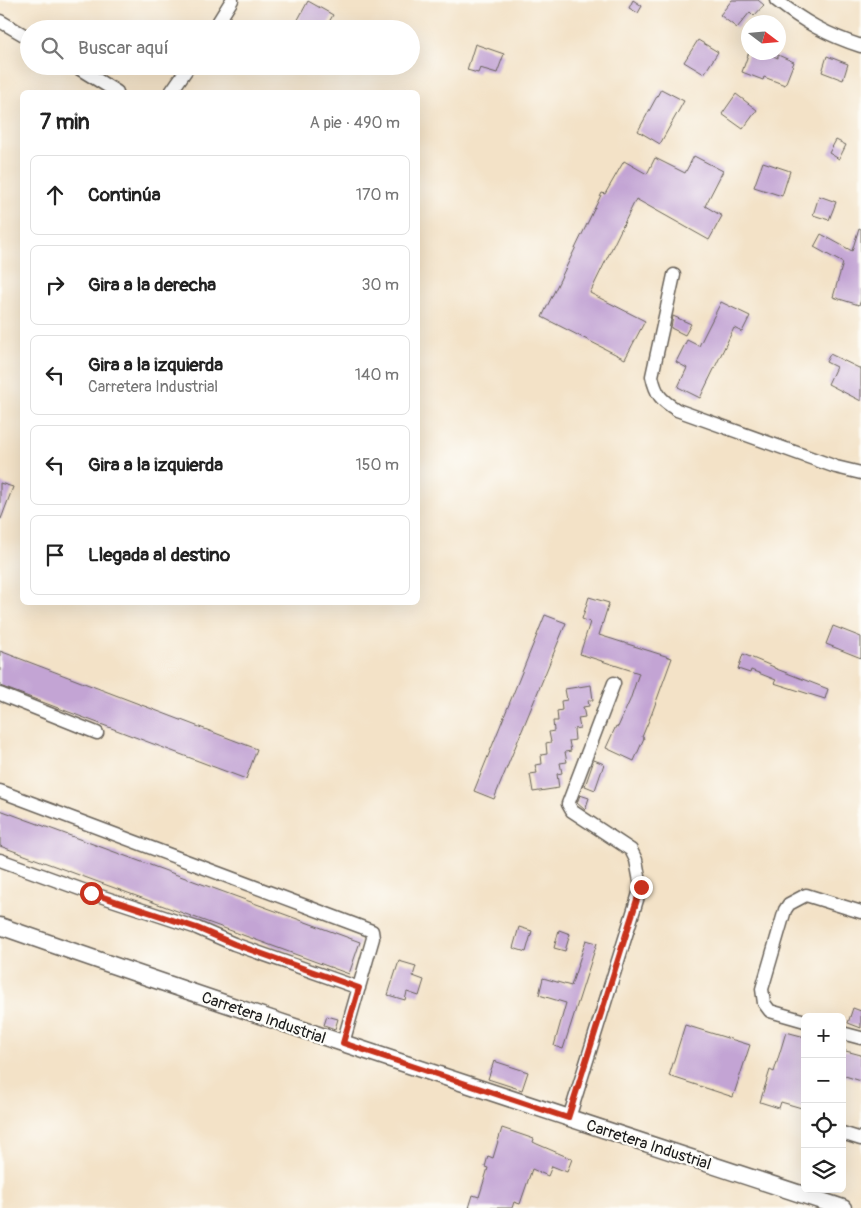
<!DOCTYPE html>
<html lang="es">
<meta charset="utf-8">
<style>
body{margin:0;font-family:Pangolin,sans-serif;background:#f6f6f6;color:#222}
.controls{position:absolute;right:15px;bottom:15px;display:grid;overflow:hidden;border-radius:8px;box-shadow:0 5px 20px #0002}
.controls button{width:45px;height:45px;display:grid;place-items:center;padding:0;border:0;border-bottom:1px solid #e0e0e0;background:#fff;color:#222;font:25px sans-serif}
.compass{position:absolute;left:741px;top:15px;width:45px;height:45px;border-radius:50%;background:#fff;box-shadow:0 5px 20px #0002;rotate:106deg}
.stop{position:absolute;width:15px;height:15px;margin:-11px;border:4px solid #c8321e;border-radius:50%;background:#fff}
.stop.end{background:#c8321e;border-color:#fff;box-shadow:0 1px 5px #0008}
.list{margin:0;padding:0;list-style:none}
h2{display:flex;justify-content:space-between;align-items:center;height:65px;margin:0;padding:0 20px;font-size:21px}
h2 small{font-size:16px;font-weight:400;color:#767676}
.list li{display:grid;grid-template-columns:32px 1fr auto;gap:15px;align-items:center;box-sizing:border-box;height:80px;margin:0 10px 10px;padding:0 10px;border:1px solid #e0e0e0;border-radius:8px}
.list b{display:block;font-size:19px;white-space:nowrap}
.list p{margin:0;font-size:16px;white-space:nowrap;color:#767676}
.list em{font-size:16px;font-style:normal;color:#767676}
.icon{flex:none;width:28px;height:28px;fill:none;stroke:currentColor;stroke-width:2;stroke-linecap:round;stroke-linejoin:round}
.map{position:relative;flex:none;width:861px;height:1208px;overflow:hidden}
.search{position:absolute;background:#fff;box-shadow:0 5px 20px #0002;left:20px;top:20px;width:400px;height:55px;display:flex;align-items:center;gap:12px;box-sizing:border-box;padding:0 18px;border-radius:28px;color:#767676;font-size:19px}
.panel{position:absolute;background:#fff;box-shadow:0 5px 20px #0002;left:20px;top:90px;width:400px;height:515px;border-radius:8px}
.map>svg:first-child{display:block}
.building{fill:#c3a4d4}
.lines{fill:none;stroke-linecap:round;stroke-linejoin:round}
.minor-casing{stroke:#676158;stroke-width:15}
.major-casing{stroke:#676158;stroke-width:19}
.minor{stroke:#fff;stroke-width:12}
.major{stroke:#fff;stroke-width:16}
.route{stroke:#c8321e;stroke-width:6}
.labels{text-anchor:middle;stroke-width:4.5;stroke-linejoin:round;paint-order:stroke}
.street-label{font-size:16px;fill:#1c1c1c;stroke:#fdfcf7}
</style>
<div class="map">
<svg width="861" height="1208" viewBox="0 0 861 1208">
<rect width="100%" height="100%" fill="#fdfcf7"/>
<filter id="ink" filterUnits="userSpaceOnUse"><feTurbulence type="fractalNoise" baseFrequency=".02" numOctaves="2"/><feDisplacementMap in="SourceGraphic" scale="10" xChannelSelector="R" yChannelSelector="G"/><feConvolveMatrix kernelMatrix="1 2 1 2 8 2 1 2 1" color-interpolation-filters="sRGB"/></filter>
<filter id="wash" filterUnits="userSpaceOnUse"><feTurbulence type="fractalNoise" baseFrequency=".0096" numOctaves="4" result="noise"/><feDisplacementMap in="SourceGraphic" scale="20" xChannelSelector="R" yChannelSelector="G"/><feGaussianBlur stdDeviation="1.12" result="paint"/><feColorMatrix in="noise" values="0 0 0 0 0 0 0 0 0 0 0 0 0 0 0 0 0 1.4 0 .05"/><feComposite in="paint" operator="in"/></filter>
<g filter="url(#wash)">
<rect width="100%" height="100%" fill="#f3e2c7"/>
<g id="blocks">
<path class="building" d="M 633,0 L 642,6 L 638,13 L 629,8 Z
M 732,0 L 758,0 L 764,5 L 754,16 L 750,12 L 737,28 L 720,15 Z
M 308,1 L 333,15 L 325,29 L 293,29 Z
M 698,40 L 718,52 L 704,74 L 684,62 Z
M 475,44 L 504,54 L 497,73 L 480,68 L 478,73 L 467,70 Z
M 749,52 L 763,52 L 778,58 L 778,55 L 794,62 L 785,85 L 764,77 L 763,80 L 742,72 Z
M 827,56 L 848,64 L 843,80 L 822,72 Z
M 661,89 L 684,101 L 660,144 L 638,131 Z
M 736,94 L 757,110 L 743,129 L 722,114 Z
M 836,140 L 846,145 L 839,159 L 829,153 Z
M 694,156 L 723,171 L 705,206 L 722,216 L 709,240 L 636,199 L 590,293 L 645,321 L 625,359 L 542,317 L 602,193 L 605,194 L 624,161 L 647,174 L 655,158 L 685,173 Z
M 763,162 L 790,171 L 782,196 L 754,187 Z
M 819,196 L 836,202 L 829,220 L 813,215 Z
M 859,228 L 861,229 L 861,300 L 859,305 L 833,297 L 843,263 L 814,247 L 821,234 L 852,251 Z
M 721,302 L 750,316 L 742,332 L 734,328 L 700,398 L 678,387 L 687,368 L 676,362 L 687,340 L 699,346 Z
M 673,316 L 691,324 L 685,335 L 671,328 Z
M 830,354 L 861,369 L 861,401 L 828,384 L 836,367 L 826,362 Z
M 0,483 L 13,487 L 1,519 L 0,519 Z
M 589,597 L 609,603 L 599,635 L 672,658 L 652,713 L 642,737 L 644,738 L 634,761 L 606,748 L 616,726 L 618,727 L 630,700 L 639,673 L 580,654 L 590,622 L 582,619 Z
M 545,615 L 566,623 L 494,799 L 474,791 Z
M 833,626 L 861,637 L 861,658 L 826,644 Z
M 0,651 L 257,749 L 246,779 L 0,686 Z
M 743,654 L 774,667 L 774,668 L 828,689 L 825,699 L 774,683 L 776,680 L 751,670 L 750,673 L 738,669 Z
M 591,685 L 593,700 L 588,700 L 589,706 L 583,707 L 585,717 L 578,718 L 580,728 L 574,729 L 575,740 L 569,741 L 571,751 L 565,752 L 567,762 L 560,763 L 562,773 L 557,774 L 559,788 L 533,792 L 530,774 L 537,773 L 535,765 L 542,764 L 541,755 L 547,754 L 546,743 L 551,742 L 549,732 L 554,731 L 553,721 L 558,721 L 557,711 L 562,710 L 561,701 L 567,700 L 565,689 Z
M 594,760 L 604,764 L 595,790 L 585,786 Z
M 580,795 L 589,798 L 585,810 L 577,803 Z
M 0,810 L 360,942 L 349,974 L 0,846 Z
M 519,927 L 532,931 L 526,952 L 513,948 Z
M 559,930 L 570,934 L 565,951 L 554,948 Z
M 586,940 L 597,943 L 563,1049 L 554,1046 L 566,1003 L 539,995 L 543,978 L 571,986 Z
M 399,961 L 416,966 L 413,976 L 424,980 L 419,996 L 407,992 L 405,1000 L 388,995 Z
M 853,1008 L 861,1011 L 861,1028 L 848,1023 Z
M 327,1016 L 338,1019 L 335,1029 L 324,1025 Z
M 685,1025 L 750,1045 L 733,1097 L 669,1076 Z
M 786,1032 L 805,1037 L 805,1109 L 781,1102 L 779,1108 L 760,1102 L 770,1070 L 774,1072 Z
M 842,1050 L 861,1055 L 861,1081 L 842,1075 Z
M 494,1061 L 528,1072 L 522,1090 L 488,1079 Z
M 502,1128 L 534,1139 L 533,1142 L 537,1144 L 572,1159 L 567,1172 L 552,1166 L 548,1176 L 532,1169 L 520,1204 L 514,1202 L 512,1208 L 469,1208 L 473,1195 L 479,1197 L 488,1168 L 485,1167 L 488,1156 L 493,1158 Z"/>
</g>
</g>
<g filter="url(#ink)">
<use href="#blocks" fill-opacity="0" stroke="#676158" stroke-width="1"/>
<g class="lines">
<defs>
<path id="minor" d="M 776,0 C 804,22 827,35 861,46
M 0,21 L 29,38
M 214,29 L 232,0
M 75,66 L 117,92
M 171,92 L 189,66
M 674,275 L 652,376 C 656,395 661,400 677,410 L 836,467 L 861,473
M 0,694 L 97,733
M 0,791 L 372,931 L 373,938 L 343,1043
M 0,860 L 91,893 L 197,928 L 234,944 L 359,988
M 805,1021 L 770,1011 L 764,1003 L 762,989 L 785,910 L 789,904 L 806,895 L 861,912
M 842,1033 L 861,1038
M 569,1118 L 641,887 L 636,860 L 631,850 L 572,811 L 568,804 L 614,683
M 842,1133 L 861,1139"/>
<path id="major" d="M 0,926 C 279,1024 561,1115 843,1208"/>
</defs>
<use href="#minor" class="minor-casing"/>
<use href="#major" class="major-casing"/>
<use href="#minor" class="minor"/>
<use href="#major" class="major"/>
</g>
</g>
<g class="lines" filter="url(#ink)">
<path class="route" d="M 91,893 L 197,928 L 234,944 L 359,988 L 343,1043 L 568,1118 L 641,887"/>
</g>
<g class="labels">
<g class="street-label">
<text transform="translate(264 1017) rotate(19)" y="6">Carretera Industrial</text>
<text transform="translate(649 1144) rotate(18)" y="6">Carretera Industrial</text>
</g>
</g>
</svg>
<div class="controls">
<button>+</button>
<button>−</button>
<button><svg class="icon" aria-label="locate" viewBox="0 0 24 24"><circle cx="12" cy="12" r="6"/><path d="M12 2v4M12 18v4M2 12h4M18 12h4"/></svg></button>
<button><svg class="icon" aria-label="layers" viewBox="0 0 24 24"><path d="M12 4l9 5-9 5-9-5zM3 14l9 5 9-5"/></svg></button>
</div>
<svg class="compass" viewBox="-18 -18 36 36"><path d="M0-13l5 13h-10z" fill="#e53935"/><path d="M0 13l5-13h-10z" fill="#767676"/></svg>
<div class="stop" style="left:91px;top:893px"></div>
<div class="stop end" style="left:641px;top:887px"></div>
<div class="search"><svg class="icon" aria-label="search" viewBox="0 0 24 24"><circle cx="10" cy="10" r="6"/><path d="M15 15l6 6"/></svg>Buscar aquí</div>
<section class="panel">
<h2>7 min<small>A pie · 490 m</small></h2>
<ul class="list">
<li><svg class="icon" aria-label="ahead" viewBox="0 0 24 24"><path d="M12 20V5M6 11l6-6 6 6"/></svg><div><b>Continúa</b></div><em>170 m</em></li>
<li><svg class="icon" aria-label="right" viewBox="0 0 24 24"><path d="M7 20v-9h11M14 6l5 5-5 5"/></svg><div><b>Gira a la derecha</b></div><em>30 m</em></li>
<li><svg class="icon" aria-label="left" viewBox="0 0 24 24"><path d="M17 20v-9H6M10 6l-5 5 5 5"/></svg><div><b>Gira a la izquierda</b><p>Carretera Industrial</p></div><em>140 m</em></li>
<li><svg class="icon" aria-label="left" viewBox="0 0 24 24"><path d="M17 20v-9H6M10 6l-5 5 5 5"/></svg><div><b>Gira a la izquierda</b></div><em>150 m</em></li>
<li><svg class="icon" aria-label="arrive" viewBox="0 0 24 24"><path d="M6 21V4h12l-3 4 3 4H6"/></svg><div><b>Llegada al destino</b></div></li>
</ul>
</section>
</div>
